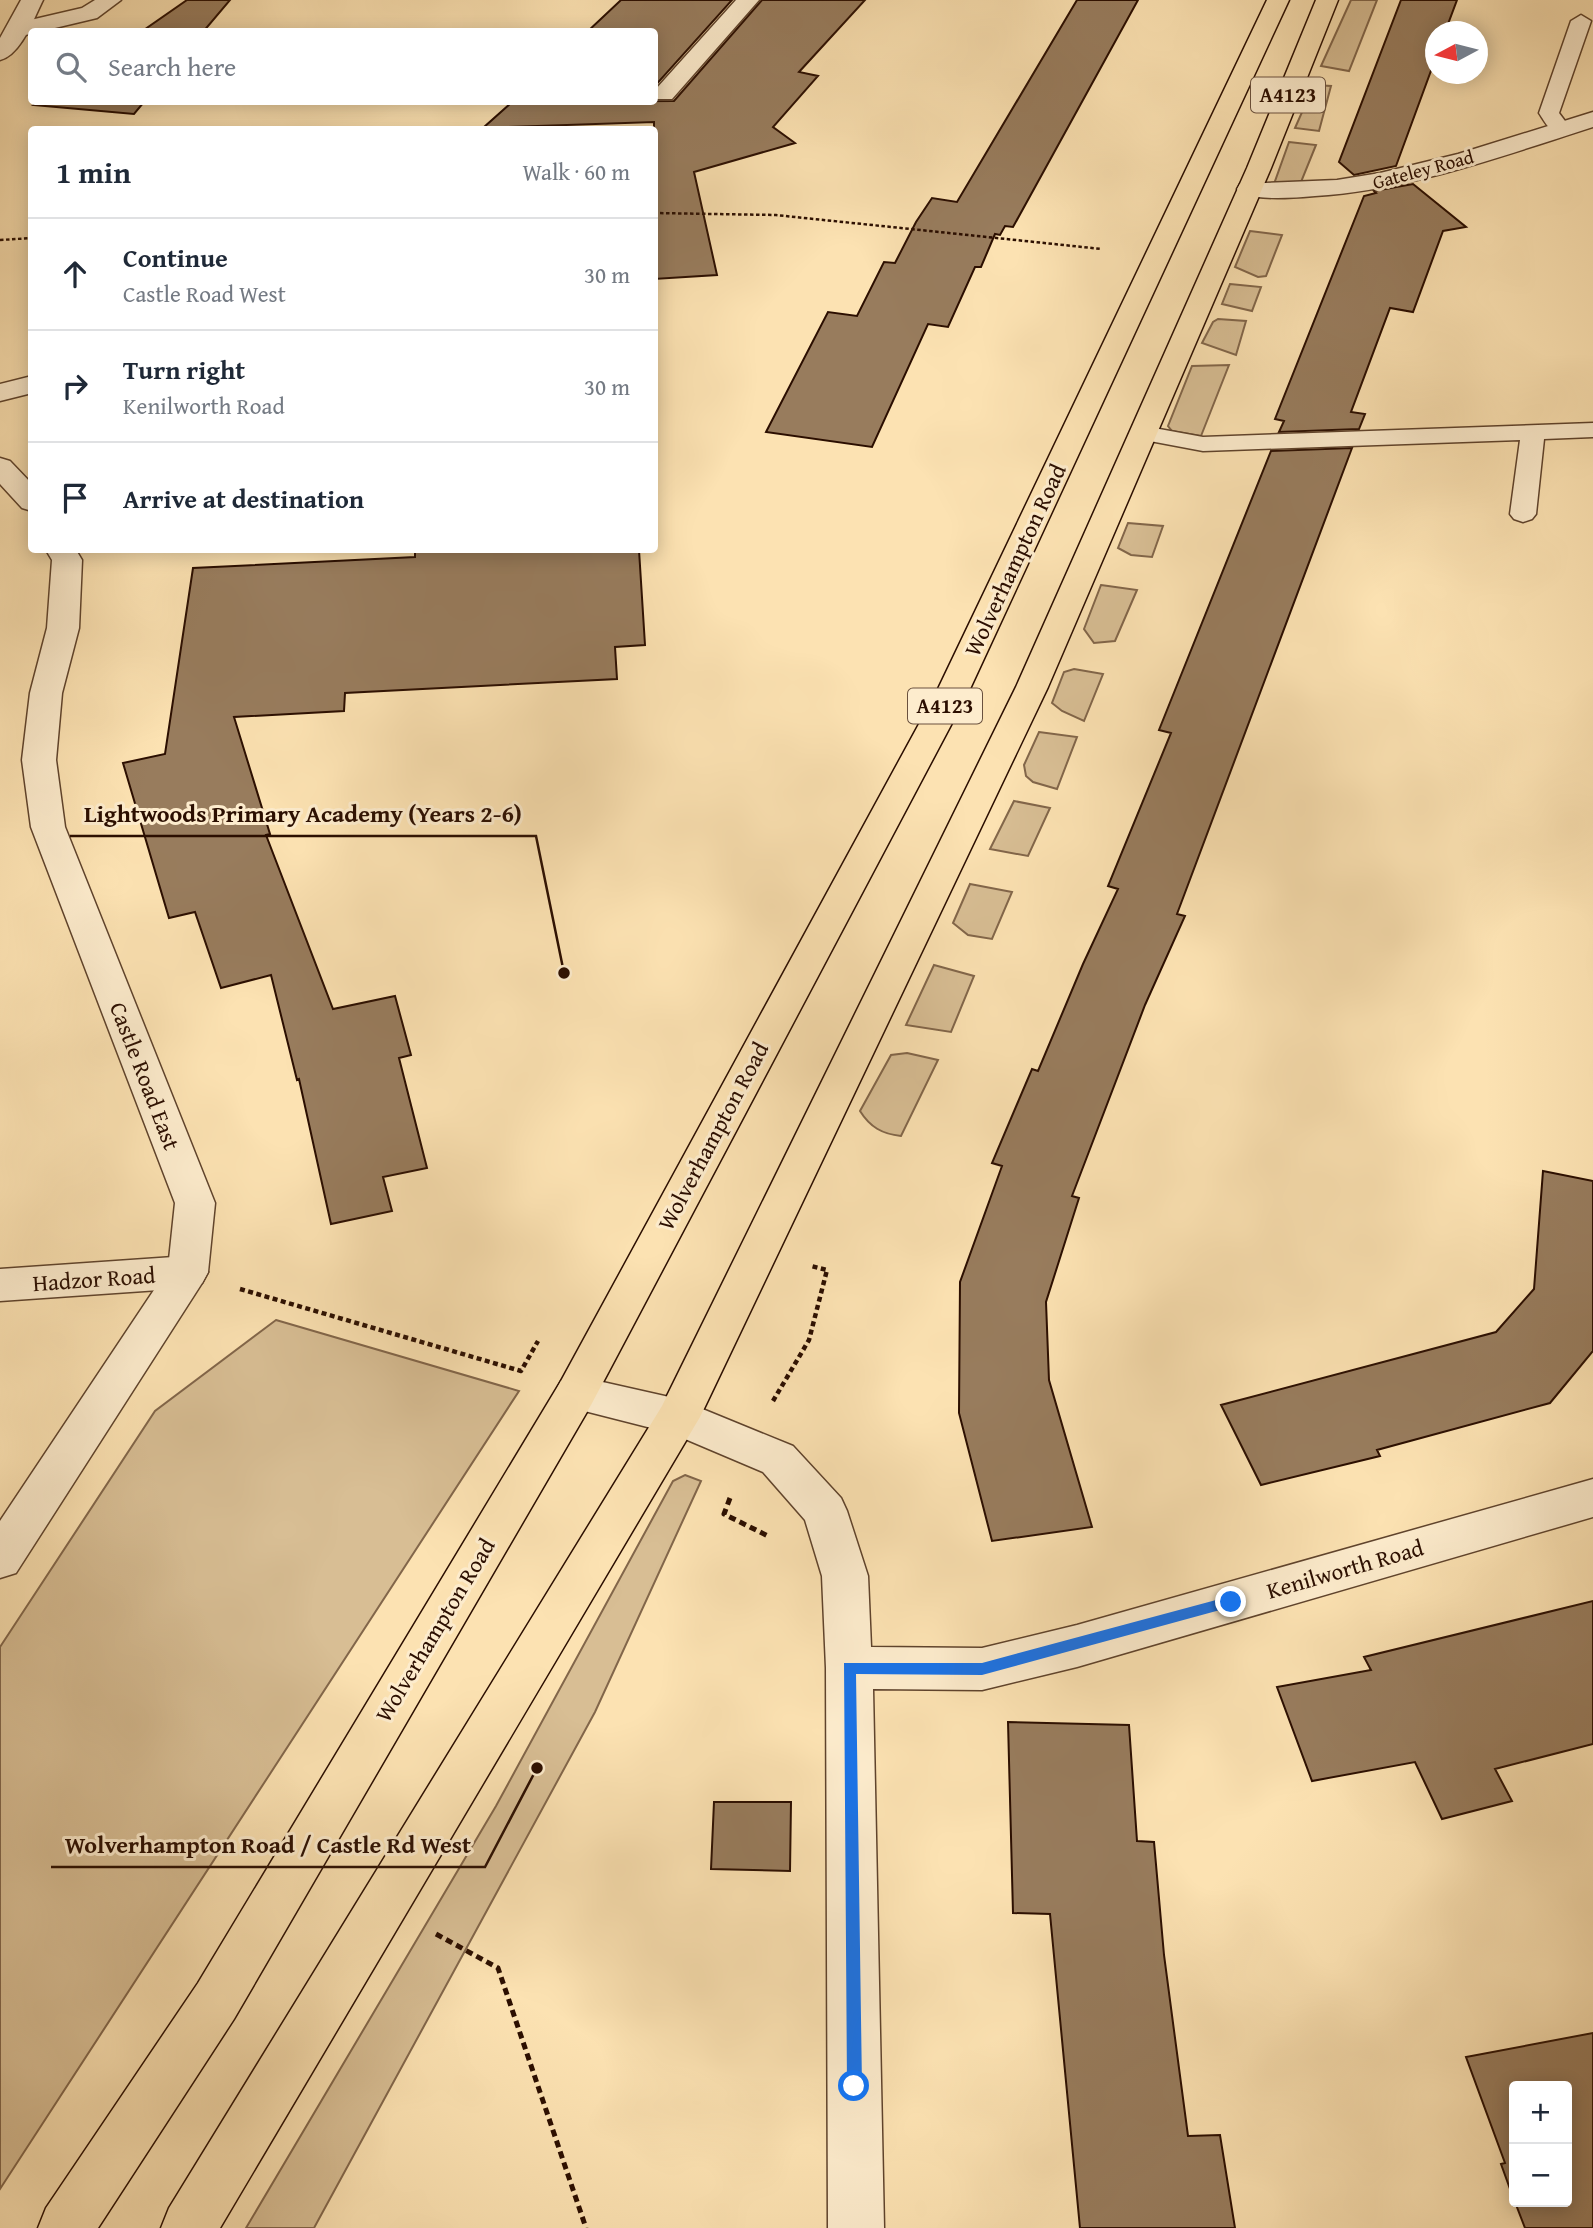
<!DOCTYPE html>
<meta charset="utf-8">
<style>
body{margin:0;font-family:"Gentium Book Plus",serif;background:#f6f6f7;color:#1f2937}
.controls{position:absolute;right:21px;bottom:21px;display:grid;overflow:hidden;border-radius:7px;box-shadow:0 4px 18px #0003}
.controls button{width:63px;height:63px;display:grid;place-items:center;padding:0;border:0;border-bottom:2px solid #e0e1e3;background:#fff;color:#1f2937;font:35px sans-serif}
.compass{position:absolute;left:1425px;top:21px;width:63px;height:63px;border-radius:50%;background:#fff;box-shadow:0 4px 18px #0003;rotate:263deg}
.stop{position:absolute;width:21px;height:21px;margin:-16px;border:5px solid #1a73e8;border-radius:50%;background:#fff}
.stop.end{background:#1a73e8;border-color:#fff;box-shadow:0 2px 7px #0008}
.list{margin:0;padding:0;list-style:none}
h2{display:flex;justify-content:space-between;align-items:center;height:91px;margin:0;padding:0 28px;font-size:30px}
h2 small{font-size:23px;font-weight:400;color:#747a83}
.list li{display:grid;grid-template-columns:46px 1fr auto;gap:21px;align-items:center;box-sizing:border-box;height:112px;padding:0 28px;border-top:2px solid #e0e1e3}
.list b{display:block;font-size:26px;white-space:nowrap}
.list p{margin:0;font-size:23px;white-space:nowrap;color:#747a83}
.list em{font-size:23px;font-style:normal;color:#747a83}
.icon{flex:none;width:38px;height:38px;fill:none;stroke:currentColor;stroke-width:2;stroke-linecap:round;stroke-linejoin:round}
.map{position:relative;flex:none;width:1593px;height:2228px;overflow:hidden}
.search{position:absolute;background:#fff;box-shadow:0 4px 18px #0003;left:28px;top:28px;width:630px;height:77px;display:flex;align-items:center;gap:18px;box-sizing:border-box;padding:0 24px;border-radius:7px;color:#747a83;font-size:26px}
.panel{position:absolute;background:#fff;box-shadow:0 4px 18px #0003;left:28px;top:126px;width:630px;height:427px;border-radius:7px}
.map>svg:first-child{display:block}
.green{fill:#d8be94;stroke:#82664a;stroke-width:2}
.building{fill:#987c5d;stroke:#2b0e00;stroke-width:2}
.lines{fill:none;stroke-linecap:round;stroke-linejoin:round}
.service-casing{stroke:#5f432c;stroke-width:3}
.minor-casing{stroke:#5f432c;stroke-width:3}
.tertiary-casing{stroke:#5f432c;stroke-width:3}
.trunk-casing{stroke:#2b0e00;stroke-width:3}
.path-far2{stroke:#2b0e00;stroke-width:2.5;stroke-dasharray:3.5 2.5;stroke-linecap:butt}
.path-far1{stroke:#2b0e00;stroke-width:4.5;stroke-dasharray:5 3.5;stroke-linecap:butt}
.path{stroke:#2b0e00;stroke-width:5;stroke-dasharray:7 4.5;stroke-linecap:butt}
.service{fill:#fdeccd;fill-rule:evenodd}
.minor{fill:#fdeccd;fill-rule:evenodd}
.tertiary{fill:#fdeccd;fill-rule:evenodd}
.trunk{fill:#fce2b2;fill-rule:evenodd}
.route{fill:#1a73e8}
.labels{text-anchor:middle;stroke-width:6;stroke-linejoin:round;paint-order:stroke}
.far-street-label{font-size:19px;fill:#2b0e00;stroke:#fdeccd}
.shield{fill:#fdeccd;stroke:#6a513e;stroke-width:2}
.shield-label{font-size:21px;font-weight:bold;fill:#2b0e00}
.street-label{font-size:23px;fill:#2b0e00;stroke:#fdeccd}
.leader{fill:none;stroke:#2b0e00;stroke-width:2.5}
.callout-dot{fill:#2b0e00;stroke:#fdeccd;stroke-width:2.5}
.callout-label{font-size:24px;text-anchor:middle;font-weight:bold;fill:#2b0e00;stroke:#fdeccd;stroke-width:6;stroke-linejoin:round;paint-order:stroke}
</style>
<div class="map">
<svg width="1593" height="2228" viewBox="0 0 1593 2228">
<rect width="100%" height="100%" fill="#fce2b2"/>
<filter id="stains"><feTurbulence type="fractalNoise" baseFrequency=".00286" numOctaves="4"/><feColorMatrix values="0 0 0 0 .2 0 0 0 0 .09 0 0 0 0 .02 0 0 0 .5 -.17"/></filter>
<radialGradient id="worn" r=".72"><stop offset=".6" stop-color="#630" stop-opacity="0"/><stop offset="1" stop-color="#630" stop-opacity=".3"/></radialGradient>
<path class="green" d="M 1351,0 L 1377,0 L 1349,71 L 1321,66 Z
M 1314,85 L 1331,86 L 1319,131 L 1295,128 Z
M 1289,142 L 1316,145 L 1299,187 L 1274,184 Z
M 1250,231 L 1282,235 L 1266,276 L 1258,277 L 1235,267 Z
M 1230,284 L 1261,287 L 1252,311 L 1222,304 Z
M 1218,319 L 1246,321 L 1236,355 L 1202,343 L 1213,322 Z
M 1229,365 L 1201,436 L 1172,431 L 1168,426 L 1192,366 Z
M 1128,523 L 1163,526 L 1152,557 L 1131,555 L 1118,548 Z
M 1101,585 L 1137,590 L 1115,641 L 1094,643 L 1084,629 Z
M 1074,669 L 1103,674 L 1084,721 L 1062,711 L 1052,703 L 1064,672 Z
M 1039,732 L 1077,737 L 1057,789 L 1033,782 L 1026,776 L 1024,765 Z
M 1014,801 L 1050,808 L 1028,856 L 990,849 Z
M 970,884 L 1012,892 L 992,939 L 968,935 L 953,923 Z
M 934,965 L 974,976 L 951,1032 L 906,1025 Z
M 907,1053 L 938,1060 L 901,1136 C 882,1134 870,1127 860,1111 L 891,1055 Z
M 276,1320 L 519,1391 L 0,2189 L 0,1647 L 155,1411 Z
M 685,1475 L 701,1481 L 595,1712 L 314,2228 L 246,2228 L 496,1806 L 673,1481 Z"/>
<path class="building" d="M 187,0 L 230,0 L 203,32 L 141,32 Z
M 621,0 L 732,0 L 654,87 L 654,32 L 587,32 Z
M 762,0 L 865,0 L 799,72 L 818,76 L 773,127 L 795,143 L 694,172 L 717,275 L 654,279 L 654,122 L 483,128 L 512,102 L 674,101 Z
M 1077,0 L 1138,0 L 1013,227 L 1005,226 L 1000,235 L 995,234 L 981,267 L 975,267 L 948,327 L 928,324 L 872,447 L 766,432 L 828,312 L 857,316 L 884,262 L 895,263 L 916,222 L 932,198 L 957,202 Z
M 1401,0 L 1457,0 L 1445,32 L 1436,32 L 1436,57 L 1396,166 L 1354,175 L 1339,162 Z
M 39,102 L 144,102 L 134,114 L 34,105 Z
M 1413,184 L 1466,227 L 1443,231 L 1413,312 L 1390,308 L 1351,412 L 1365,414 L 1359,429 L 1279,432 L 1284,421 L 1275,419 L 1364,196 L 1376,193 L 1374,191 Z
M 1352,448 L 1177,914 L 1185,916 L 1145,1005 L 1072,1196 L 1079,1198 L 1046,1302 L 1049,1380 L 1092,1527 L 992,1541 L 959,1413 L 960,1282 L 1002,1166 L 992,1163 L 1032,1069 L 1038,1071 L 1083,964 L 1118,889 L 1108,886 L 1171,733 L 1159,730 L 1271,451 Z
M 415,550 L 639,550 L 645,645 L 615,647 L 617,679 L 345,693 L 344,711 L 234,717 L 270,834 L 266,835 L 333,1009 L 395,996 L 411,1055 L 399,1058 L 427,1168 L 383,1177 L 392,1211 L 331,1224 L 299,1079 L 297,1080 L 271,975 L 221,988 L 195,912 L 169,918 L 123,763 L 165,754 L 193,568 L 415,557 Z
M 1543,1171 L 1593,1181 L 1593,1351 L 1550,1403 L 1377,1450 L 1380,1456 L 1261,1485 L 1221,1405 L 1496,1332 L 1534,1289 Z
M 1593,1601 L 1593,1744 L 1495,1769 L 1512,1801 L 1442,1819 L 1415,1762 L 1312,1781 L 1277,1687 L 1371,1670 L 1364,1657 Z
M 1008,1722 L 1129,1725 L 1137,1841 L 1154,1842 L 1164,1955 L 1188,2136 L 1220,2135 L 1235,2228 L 1080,2228 L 1050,1914 L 1013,1913 Z
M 714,1802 L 791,1802 L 790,1871 L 711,1869 Z
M 1593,2033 L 1593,2228 L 1525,2228 L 1515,2202 L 1567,2202 L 1567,2086 L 1514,2086 L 1514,2200 L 1501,2164 L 1505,2163 L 1466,2057 Z"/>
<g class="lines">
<defs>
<path id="service" d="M 1581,15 L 1591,21 L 1559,113 L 1571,129 L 1568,133 C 1552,137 1547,125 1539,113 L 1571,21 Z
M 1593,423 L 1593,437 L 1544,439 L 1536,514 L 1532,519 L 1523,522 L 1514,519 L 1510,514 L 1520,440 L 1203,451 L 1134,438 L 1131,433 L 1134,428 L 1143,426 L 1203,437 Z"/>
<path id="minor" d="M 95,0 L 121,0 L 97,18 L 17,37 L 9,35 L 6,30 L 9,25 L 82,8 Z
M 736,0 L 759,0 L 672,99 L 656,99 L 656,89 Z
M 1593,112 L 1593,127 C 1502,156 1410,190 1315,196 C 1291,198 1264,200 1240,194 L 1237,189 L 1240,184 L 1337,180 L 1380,173 L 1458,154 Z
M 32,376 L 32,393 L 0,401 L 0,384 Z
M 188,1256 L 202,1261 L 208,1272 L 202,1283 L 188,1288 L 0,1301 L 0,1269 Z
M 576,1376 L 678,1399 L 793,1446 L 841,1498 L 847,1511 L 868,1576 L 871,1647 L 982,1648 L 1077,1625 L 1593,1479 L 1593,1517 L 1077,1667 L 982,1690 L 873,1689 L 884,2228 L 828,2228 L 826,1668 L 822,1576 L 805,1520 L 763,1472 L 671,1433 L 561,1405 L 555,1393 L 561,1381 Z"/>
<path id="tertiary" d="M 21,0 L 43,0 C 34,18 21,55 0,60 L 0,38 Z
M 0,458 L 10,461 L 32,484 L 32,511 L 22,508 L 0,484 Z
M 46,550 L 76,550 L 82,560 L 79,628 L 62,693 L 56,760 L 65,827 L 215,1203 L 208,1272 L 202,1283 L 16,1573 L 0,1578 L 0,1521 L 168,1269 L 175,1203 L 31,827 L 22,760 L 30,693 L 47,628 L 52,560 Z"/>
<path id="trunk" d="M 1267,0 L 1289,0 L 969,691 L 591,1405 L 234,2019 L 98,2228 L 38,2228 L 46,2208 L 198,1983 L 561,1381 L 937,691 Z
M 1316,0 L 1338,0 L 1271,168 L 1048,687 L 700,1417 L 220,2228 L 161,2228 L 169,2208 L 662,1406 L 1016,687 L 1247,168 Z"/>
</defs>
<use href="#service" class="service-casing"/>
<use href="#minor" class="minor-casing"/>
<use href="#tertiary" class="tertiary-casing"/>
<use href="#trunk" class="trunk-casing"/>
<path class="path-far2" d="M 654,213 L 776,215 L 1102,249
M 0,240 L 32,238"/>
<path class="path-far1" d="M 240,1289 L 521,1371 L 538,1341
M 773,1401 L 809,1340 L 827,1270 L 811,1266"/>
<path class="path" d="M 730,1498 L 724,1514 L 770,1537
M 436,1934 L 498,1968 L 586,2228"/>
<use href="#service" class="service"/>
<use href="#minor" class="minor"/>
<use href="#tertiary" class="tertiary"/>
<use href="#trunk" class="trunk"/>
</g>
<path class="route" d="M 1231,1596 L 1238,1602 L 1231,1607 L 982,1675 L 856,1674 L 862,2086 L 860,2091 L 854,2094 L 849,2091 L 847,2086 L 844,1663 L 982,1663 Z"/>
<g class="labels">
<g class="far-street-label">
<text transform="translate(1423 169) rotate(-15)" y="7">Gateley Road</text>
</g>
<g class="shield">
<rect x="1251" y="77.5" width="74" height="35" rx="5"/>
<rect x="908" y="688.5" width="74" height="35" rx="5"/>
</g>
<g class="shield-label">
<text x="1288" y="102">A4123</text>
<text x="945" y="713">A4123</text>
</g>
<g class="street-label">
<text transform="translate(1015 560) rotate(-65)" y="8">Wolverhampton Road</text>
<text transform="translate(145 1076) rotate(69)" y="8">Castle Road East</text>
<text transform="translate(713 1136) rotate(-62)" y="8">Wolverhampton Road</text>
<text transform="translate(94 1279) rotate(-4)" y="8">Hadzor Road</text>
<text transform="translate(1345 1569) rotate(-16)" y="8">Kenilworth Road</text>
<text transform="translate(435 1630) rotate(-59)" y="8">Wolverhampton Road</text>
</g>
</g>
<path class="leader" d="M564 973L536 836H70M537 1768L485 1867H51"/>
<g class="callout-dot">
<circle cx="564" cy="973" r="7"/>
<circle cx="537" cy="1768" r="7"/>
</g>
<g class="callout-label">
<text x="303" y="822">Lightwoods Primary Academy (Years 2-6)</text>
<text x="268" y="1853">Wolverhampton Road / Castle Rd West</text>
</g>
<rect width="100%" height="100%" filter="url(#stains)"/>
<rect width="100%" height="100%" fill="url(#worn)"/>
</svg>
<div class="controls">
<button>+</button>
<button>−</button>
</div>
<svg class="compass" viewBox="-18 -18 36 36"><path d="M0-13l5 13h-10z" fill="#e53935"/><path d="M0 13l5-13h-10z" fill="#747a83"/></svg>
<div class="stop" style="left:854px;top:2086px"></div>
<div class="stop end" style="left:1231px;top:1602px"></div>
<div class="search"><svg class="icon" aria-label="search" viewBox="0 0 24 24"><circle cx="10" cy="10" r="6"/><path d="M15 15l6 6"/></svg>Search here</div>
<section class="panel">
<h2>1 min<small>Walk · 60 m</small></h2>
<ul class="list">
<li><svg class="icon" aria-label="ahead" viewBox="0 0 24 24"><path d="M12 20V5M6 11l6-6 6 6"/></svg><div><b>Continue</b><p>Castle Road West</p></div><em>30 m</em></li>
<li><svg class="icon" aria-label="right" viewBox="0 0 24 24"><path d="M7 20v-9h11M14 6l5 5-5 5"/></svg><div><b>Turn right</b><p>Kenilworth Road</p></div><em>30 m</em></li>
<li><svg class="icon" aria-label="arrive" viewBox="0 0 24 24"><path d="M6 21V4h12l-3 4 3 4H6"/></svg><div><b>Arrive at destination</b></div></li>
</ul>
</section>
</div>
